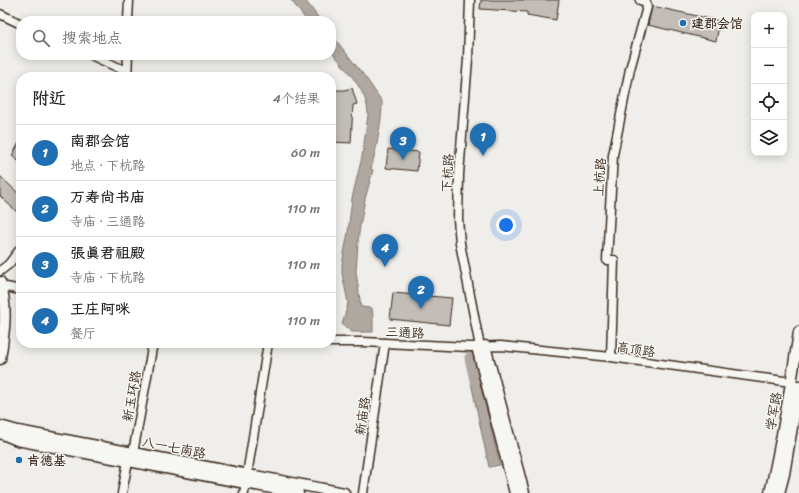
<!DOCTYPE html>
<html lang="zh">
<meta charset="utf-8">
<style>
body{margin:0;font-family:Sriracha,"LXGW WenKai TC",sans-serif;background:#f2f2f2;color:#222}
.controls{position:absolute;right:12px;top:12px;display:grid;overflow:hidden;border-radius:8px;box-shadow:0 2px 10px #0003}
.controls button{width:36px;height:36px;display:grid;place-items:center;padding:0;border:0;border-bottom:1px solid #e0e0e0;background:#fff;color:#222;font:20px sans-serif}
.you{position:absolute;left:506px;top:225px;width:14px;height:14px;margin:-10px;border:3px solid #fff;border-radius:50%;background:#1a73e8;box-shadow:0 0 0 6px #1a73e833}
.badge{display:grid;place-items:center;width:26px;height:26px;border-radius:50%;background:#1f6fb2;color:#fff;font-size:13px;font-weight:700}
.pin{position:absolute;translate:-50% -33px;filter:drop-shadow(0 1px 2px #0008)}
.pin::after{content:'';position:absolute;top:21px;width:14px;height:12px;background:inherit;clip-path:polygon(0 0,100% 0,50% 100%)}
.list{margin:0;padding:0;list-style:none}
h2{display:flex;justify-content:space-between;align-items:center;height:52px;margin:0;padding:0 16px;font-size:17px}
h2 small{font-size:13px;font-weight:400;color:#767676}
.list li{display:grid;grid-template-columns:26px 1fr auto;gap:12px;align-items:center;box-sizing:border-box;height:56px;padding:0 16px;border-top:1px solid #e0e0e0}
.list b{display:block;font-size:15px;white-space:nowrap}
.list p{margin:0;font-size:13px;white-space:nowrap;color:#767676}
.list em{font-size:13px;font-style:normal;color:#767676}
.icon{flex:none;width:22px;height:22px;fill:none;stroke:currentColor;stroke-width:2;stroke-linecap:round;stroke-linejoin:round}
.map{position:relative;flex:none;width:799px;height:493px;overflow:hidden}
.search{position:absolute;background:#fff;box-shadow:0 2px 10px #0003;left:16px;top:16px;width:320px;height:44px;display:flex;align-items:center;gap:10px;box-sizing:border-box;padding:0 14px;border-radius:16px;color:#767676;font-size:15px}
.panel{position:absolute;background:#fff;box-shadow:0 2px 10px #0003;left:16px;top:72px;width:320px;height:276px;border-radius:16px}
.map>svg:first-child{display:block}
.water{fill:#afa8a1;stroke:#81766d}
.lines{fill:none;stroke-linecap:round;stroke-linejoin:round}
.river{stroke:#afa8a1;stroke-width:13}
.building{fill:#c2bdb7;stroke:#3b2a1e}
.minor-casing{stroke:#3b2a1e;stroke-width:11}
.major-casing{stroke:#3b2a1e;stroke-width:13}
.minor{stroke:#f6f6f2;stroke-width:8}
.major{stroke:#f6f6f2;stroke-width:10}
.poi-dot{fill:#1f6fb2;stroke:#f6f6f2;stroke-width:1.5}
.labels{text-anchor:middle;stroke-width:3;stroke-linejoin:round;paint-order:stroke}
.poi-label{font-size:13px;font-weight:bold;fill:#3b2a1e;stroke:#f6f6f2;text-anchor:start}
.street-label{font-size:13px;fill:#3b2a1e;stroke:#f6f6f2}
</style>
<div class="map">
<svg width="799" height="493" viewBox="0 0 799 493">
<rect width="100%" height="100%" fill="#efeeea"/>
<filter id="ink" filterUnits="userSpaceOnUse"><feTurbulence type="fractalNoise" baseFrequency=".025" numOctaves="2"/><feDisplacementMap in="SourceGraphic" scale="8" xChannelSelector="R" yChannelSelector="G"/><feConvolveMatrix kernelMatrix="1 2 1 2 8 2 1 2 1" color-interpolation-filters="sRGB"/></filter>
<g filter="url(#ink)">
<path class="water" d="M 291,0 L 305,0 L 321,21 L 307,21 Z
M 331,34 L 366,78 L 379,97 L 382,101 L 382,106 L 381,119 L 377,144 L 371,169 L 373,170 L 365,199 L 360,226 L 358,242 L 356,272 L 361,307 L 372,308 L 373,317 L 373,332 L 352,332 L 342,325 L 348,303 L 342,273 L 342,264 L 348,232 L 352,198 L 362,157 L 368,115 C 368,94 353,78 341,63 C 338,59 332,54 331,50 C 330,46 331,39 331,34 Z
M 475,363 L 500,465 L 489,467 L 467,364 Z"/>
<g class="lines">
<path class="river" d="M 471,358 L 476,380"/>
</g>
<path class="building" d="M 481,0 L 559,0 L 556,20 L 527,15 L 527,12 L 480,9 Z
M 652,6 L 720,21 L 716,41 L 648,25 Z
M 352,88 L 357,104 L 353,105 L 351,143 L 331,142 L 331,90 L 344,90 Z
M 21,139 L 21,163 L 12,156 Z
M 388,149 L 419,152 L 417,171 L 386,168 Z
M 0,176 L 21,196 L 21,216 L 0,196 Z
M 393,293 L 452,298 L 449,325 L 390,319 Z"/>
<g class="lines">
<defs>
<path id="minor" d="M 470,0 L 468,59 L 459,174 L 458,219 L 460,243 L 480,347
M 0,14 L 21,24
M 128,21 L 129,0
M 91,55 L 128,72
M 127,76 L 128,55
M 0,271 L 9,264 L 21,248
M 1,286 L 21,290
M 331,342 L 363,342 L 469,347 L 501,346 L 611,357 L 791,382
M 611,357 L 614,260 L 607,260 L 613,155 L 630,69 L 647,7 L 646,2 L 640,0
M 133,453 L 153,343
M 247,475 L 268,343
M 122,493 L 128,461
M 244,493 L 246,483
M 363,493 L 385,343"/>
<path id="major" d="M 0,282 C 8,308 4,333 0,359
M 485,346 L 524,493
M 477,347 L 515,493
M 0,426 L 18,431 L 344,493
M 0,433 L 17,440 L 298,493
M 770,493 C 782,440 791,386 799,332
M 779,493 L 784,474 L 799,386"/>
</defs>
<use href="#minor" class="minor-casing"/>
<use href="#major" class="major-casing"/>
<use href="#minor" class="minor"/>
<use href="#major" class="major"/>
</g>
</g>
<g class="poi-dot">
<circle cx="683" cy="23" r="4"/>
<circle cx="19" cy="460" r="4"/>
</g>
<g class="labels">
<g class="poi-label">
<text x="691" y="28">建郡会馆</text>
<text x="27" y="465">肯德基</text>
</g>
<g class="street-label">
<text transform="translate(447 173) rotate(-87)" y="5">下杭路</text>
<text transform="translate(599 177) rotate(-86)" y="5">上杭路</text>
<text transform="translate(405 332) rotate(3)" y="5">三通路</text>
<text transform="translate(636 349) rotate(8)" y="5">高顶路</text>
<text transform="translate(131 396) rotate(-80)" y="5">新玉环路</text>
<text transform="translate(773 411) rotate(-80)" y="5">学军路</text>
<text transform="translate(362 416) rotate(-82)" y="5">新庙路</text>
<text transform="translate(174 447) rotate(11)" y="5">八一七南路</text>
</g>
</g>
</svg>
<div class="controls">
<button>+</button>
<button>−</button>
<button><svg class="icon" aria-label="locate" viewBox="0 0 24 24"><circle cx="12" cy="12" r="6"/><path d="M12 2v4M12 18v4M2 12h4M18 12h4"/></svg></button>
<button><svg class="icon" aria-label="layers" viewBox="0 0 24 24"><path d="M12 4l9 5-9 5-9-5zM3 14l9 5 9-5"/></svg></button>
</div>
<div class="you"></div>
<div class="pin badge" style="left:483px;top:156px">1</div>
<div class="pin badge" style="left:421px;top:309px">2</div>
<div class="pin badge" style="left:403px;top:160px">3</div>
<div class="pin badge" style="left:385px;top:267px">4</div>
<div class="search"><svg class="icon" aria-label="search" viewBox="0 0 24 24"><circle cx="10" cy="10" r="6"/><path d="M15 15l6 6"/></svg>搜索地点</div>
<section class="panel">
<h2>附近<small>4个结果</small></h2>
<ul class="list">
<li><span class="badge">1</span><div><b>南郡会馆</b><p>地点 · 下杭路</p></div><em>60 m</em></li>
<li><span class="badge">2</span><div><b>万寿尚书庙</b><p>寺庙 · 三通路</p></div><em>110 m</em></li>
<li><span class="badge">3</span><div><b>張真君祖殿</b><p>寺庙 · 下杭路</p></div><em>110 m</em></li>
<li><span class="badge">4</span><div><b>王庄阿咪</b><p>餐厅</p></div><em>110 m</em></li>
</ul>
</section>
</div>
